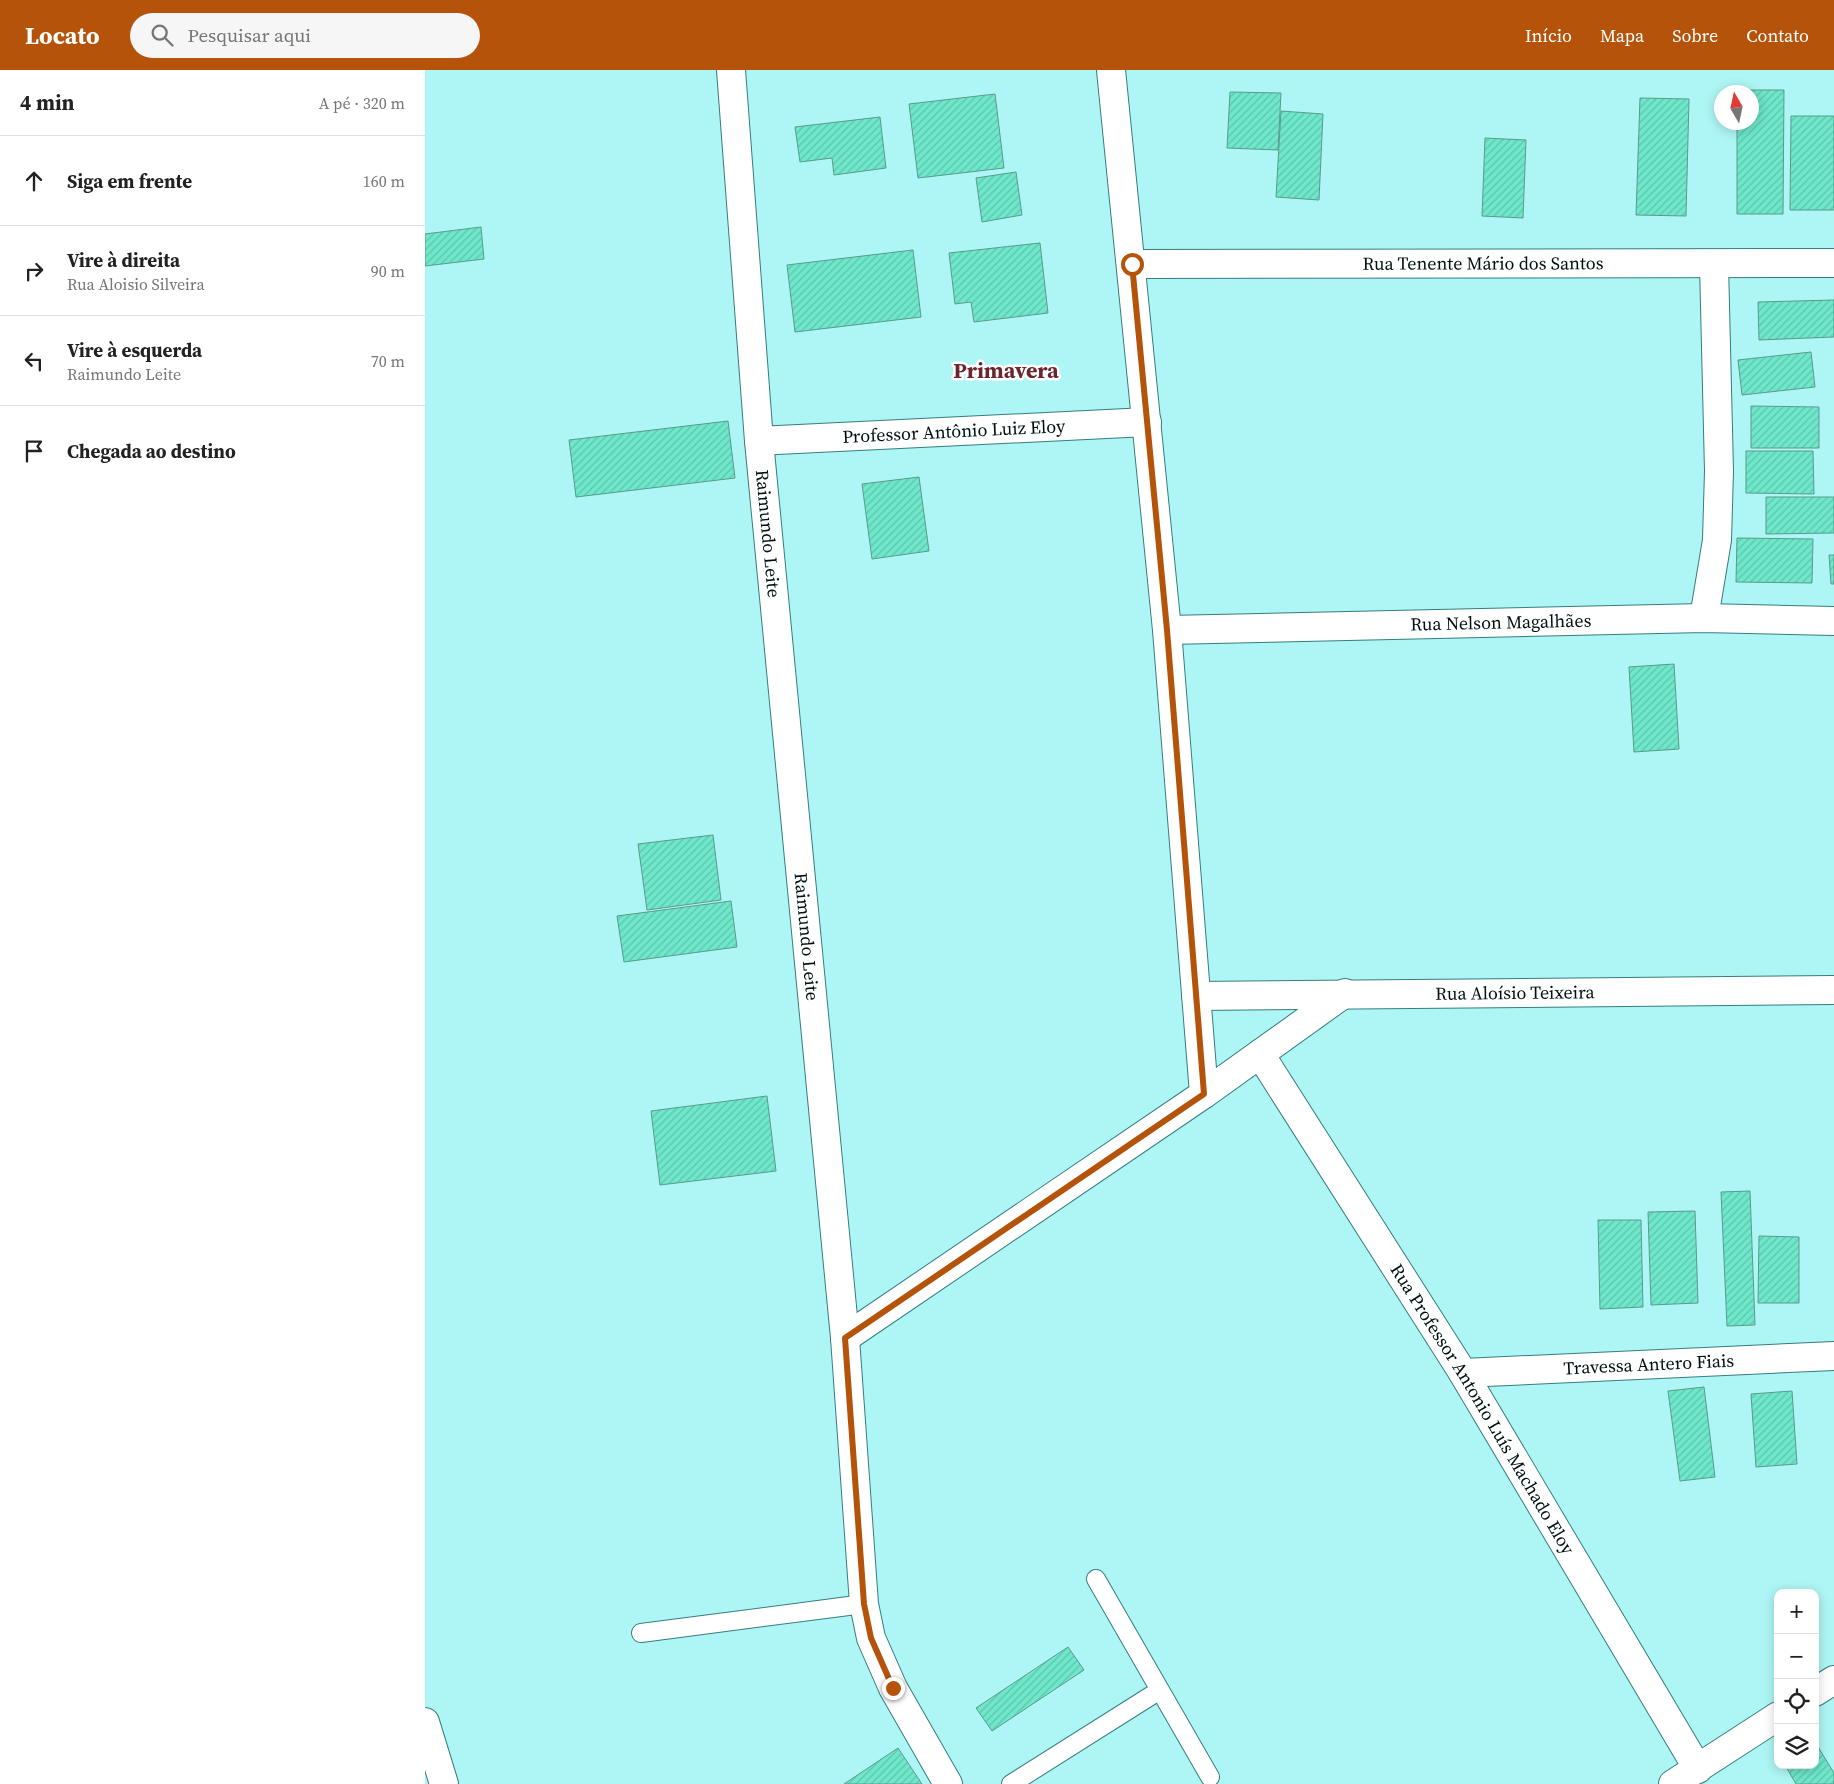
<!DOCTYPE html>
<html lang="pt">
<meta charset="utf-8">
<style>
body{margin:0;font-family:"Source Serif 4",serif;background:#f6f6f6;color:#222}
.controls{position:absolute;right:15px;bottom:15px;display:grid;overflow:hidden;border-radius:10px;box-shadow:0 2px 12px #0003}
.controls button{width:45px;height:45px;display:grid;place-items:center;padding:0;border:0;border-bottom:1px solid #e0e0e0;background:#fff;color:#222;font:25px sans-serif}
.compass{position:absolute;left:1289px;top:15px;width:45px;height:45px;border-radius:50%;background:#fff;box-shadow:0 2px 12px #0003;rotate:351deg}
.stop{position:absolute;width:15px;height:15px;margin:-11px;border:4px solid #b45309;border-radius:50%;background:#fff}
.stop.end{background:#b45309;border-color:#fff;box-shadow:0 1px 5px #0008}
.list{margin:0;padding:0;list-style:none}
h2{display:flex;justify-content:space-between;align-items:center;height:65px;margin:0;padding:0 20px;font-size:21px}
h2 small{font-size:16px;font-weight:400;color:#767676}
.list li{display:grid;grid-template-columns:32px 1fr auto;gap:15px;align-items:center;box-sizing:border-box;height:90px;padding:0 20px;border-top:1px solid #e0e0e0}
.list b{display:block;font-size:19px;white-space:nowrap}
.list p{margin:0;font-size:16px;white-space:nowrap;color:#767676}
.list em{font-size:16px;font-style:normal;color:#767676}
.icon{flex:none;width:28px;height:28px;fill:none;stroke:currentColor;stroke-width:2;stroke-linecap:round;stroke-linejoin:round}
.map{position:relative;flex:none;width:1409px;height:1714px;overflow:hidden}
header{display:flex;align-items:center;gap:30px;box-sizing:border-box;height:70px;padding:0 25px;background:#b45309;color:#fff}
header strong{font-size:24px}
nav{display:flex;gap:28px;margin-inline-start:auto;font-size:18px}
.search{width:350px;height:45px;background:#f6f6f6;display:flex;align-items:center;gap:12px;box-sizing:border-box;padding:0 18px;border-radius:28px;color:#767676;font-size:19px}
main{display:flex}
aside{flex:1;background:#fff}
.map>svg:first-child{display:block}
.building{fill:url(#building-hatch);stroke:#5b9a8a}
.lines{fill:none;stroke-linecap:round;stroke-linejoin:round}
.service-casing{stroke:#367d7d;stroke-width:20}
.minor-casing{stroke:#367d7d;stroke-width:30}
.tertiary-casing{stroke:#367d7d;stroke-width:30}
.service{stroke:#fff;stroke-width:18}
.minor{stroke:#fff;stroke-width:28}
.tertiary{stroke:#fff;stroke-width:28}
.route{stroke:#b45309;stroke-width:6}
.labels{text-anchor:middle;stroke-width:5;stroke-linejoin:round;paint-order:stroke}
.street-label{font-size:18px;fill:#001010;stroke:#fff}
.district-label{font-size:22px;font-weight:bold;fill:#6b252e;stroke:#fff}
</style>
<header>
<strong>Locato</strong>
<div class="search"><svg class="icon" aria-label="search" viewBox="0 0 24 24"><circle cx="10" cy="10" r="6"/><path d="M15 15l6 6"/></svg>Pesquisar aqui</div>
<nav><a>Início</a><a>Mapa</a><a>Sobre</a><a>Contato</a></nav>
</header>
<main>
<aside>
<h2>4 min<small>A pé · 320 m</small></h2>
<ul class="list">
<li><svg class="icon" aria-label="ahead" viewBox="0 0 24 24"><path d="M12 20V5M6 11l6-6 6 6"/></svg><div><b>Siga em frente</b></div><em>160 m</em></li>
<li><svg class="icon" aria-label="right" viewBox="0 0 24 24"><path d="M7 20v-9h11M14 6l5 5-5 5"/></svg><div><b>Vire à direita</b><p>Rua Aloisio Silveira</p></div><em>90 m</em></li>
<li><svg class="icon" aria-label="left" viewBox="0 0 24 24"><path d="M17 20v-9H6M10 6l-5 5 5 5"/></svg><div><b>Vire à esquerda</b><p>Raimundo Leite</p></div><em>70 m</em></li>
<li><svg class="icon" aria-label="arrive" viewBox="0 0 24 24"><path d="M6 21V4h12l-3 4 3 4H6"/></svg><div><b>Chegada ao destino</b></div></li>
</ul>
</aside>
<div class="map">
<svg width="1409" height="1714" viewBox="0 0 1409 1714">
<defs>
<pattern id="building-hatch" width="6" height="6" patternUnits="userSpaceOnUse" patternTransform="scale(1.25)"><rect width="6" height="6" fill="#6ee7ca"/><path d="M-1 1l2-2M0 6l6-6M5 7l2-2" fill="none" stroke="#5ec5ac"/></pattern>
</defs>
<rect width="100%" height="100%" fill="#aef6f5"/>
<path class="building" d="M 1312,20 L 1359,20 L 1358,144 L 1312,144 L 1312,52 L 1326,52 L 1326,22 L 1312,22 Z
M 805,22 L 856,23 L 853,80 L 802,78 Z
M 570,24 L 579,98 L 493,108 L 484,34 Z
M 1215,28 L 1264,29 L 1261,146 L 1211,145 Z
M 856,41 L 898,44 L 894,130 L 851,127 Z
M 1366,46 L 1409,46 L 1409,140 L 1365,140 Z
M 455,47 L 461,98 L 409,105 L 407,88 L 375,92 L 370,57 Z
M 1060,68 L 1101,70 L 1098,148 L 1057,146 Z
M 591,102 L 597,145 L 557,152 L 551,108 Z
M 56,157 L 59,189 L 0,196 L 0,164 Z
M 615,173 L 623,243 L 549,252 L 546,232 L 530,234 L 524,183 Z
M 488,180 L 496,247 L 370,262 L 362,195 Z
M 1409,230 L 1409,267 L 1334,270 L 1333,232 Z
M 1386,282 L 1390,317 L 1317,325 L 1313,290 Z
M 1326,336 L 1394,337 L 1394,378 L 1326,378 Z
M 303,351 L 310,408 L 151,427 L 144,370 Z
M 1321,381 L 1388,381 L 1389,424 L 1321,423 Z
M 494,407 L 504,481 L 447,489 L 437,414 Z
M 1341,427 L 1409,427 L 1409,463 L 1341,464 Z
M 1312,468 L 1388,469 L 1387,513 L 1311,512 Z
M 1404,485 L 1409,485 L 1409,514 L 1406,514 Z
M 1249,594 L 1254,679 L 1209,682 L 1204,597 Z
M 288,765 L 296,830 L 222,840 L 213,774 Z
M 306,831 L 312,877 L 199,892 L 192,846 Z
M 342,1026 L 351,1101 L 235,1115 L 226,1041 Z
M 1325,1121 L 1330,1255 L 1302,1256 L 1296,1122 Z
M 1270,1141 L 1273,1233 L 1226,1235 L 1223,1142 Z
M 1173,1150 L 1216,1150 L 1218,1237 L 1175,1239 Z
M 1334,1166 L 1374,1167 L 1374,1233 L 1333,1233 Z
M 1279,1317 L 1290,1407 L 1255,1411 L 1243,1321 Z
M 1367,1321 L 1372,1394 L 1331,1397 L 1326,1324 Z
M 643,1577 L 659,1600 L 567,1661 L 551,1638 Z
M 1390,1672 L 1409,1703 L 1409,1714 L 1371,1714 L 1360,1695 L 1390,1695 Z
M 473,1678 L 497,1714 L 419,1714 Z"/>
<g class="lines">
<defs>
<path id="service" d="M 671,1509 L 785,1707
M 216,1563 L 439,1534
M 586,1714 L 735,1620"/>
<g id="minor">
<path id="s1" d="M 306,0 L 334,371 L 420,1268 L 439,1534 L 446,1568 L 468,1618 L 523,1714"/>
<path d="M 686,0 L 742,560 L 779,1024"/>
<path id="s2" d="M 707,194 L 1409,193"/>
<path id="s3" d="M 334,371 L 722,352"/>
<path d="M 1279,548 L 1292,470 L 1294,401 L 1289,194"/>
<path id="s4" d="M 742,560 L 1279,548 L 1409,551"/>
<path id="s5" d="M 771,926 L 1409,920"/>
<path id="s6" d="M 835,984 L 1038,1303 L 1273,1699"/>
<path d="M 420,1268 L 779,1024 L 920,923"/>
<path id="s7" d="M 1038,1303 L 1409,1286"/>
<path d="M 1390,1622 L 1409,1610"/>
<path d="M 1248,1714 L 1353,1646"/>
</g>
<path id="tertiary" d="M 0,1652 L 19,1714"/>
</defs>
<use href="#service" class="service-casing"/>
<use href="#minor" class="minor-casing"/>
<use href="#tertiary" class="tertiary-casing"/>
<use href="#service" class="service"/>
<use href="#minor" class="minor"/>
<use href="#tertiary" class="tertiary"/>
</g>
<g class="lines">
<path class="route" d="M 468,1618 L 446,1568 L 439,1534 L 420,1268 L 779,1024 L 742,560 L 707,194"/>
</g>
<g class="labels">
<g class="street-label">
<text dy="6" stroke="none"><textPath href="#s2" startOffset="351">Rua Tenente Mário dos Santos</textPath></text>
<text dy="6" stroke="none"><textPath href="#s3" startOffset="195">Professor Antônio Luiz Eloy</textPath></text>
<text dy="6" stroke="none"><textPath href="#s1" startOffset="465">Raimundo Leite</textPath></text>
<text dy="6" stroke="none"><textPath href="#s4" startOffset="334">Rua Nelson Magalhães</textPath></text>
<text dy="6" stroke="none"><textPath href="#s1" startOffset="870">Raimundo Leite</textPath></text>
<text dy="6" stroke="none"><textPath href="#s5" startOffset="319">Rua Aloísio Teixeira</textPath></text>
<text dy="6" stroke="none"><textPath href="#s7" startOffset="186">Travessa Antero Fiais</textPath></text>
<text dy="6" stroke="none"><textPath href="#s6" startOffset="419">Rua Professor Antonio Luís Machado Eloy</textPath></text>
</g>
<g class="district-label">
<text x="581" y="308">Primavera</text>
</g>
</g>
</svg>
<div class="controls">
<button>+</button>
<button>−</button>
<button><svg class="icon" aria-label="locate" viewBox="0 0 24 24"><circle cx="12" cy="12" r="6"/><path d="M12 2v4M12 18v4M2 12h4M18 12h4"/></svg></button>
<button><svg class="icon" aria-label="layers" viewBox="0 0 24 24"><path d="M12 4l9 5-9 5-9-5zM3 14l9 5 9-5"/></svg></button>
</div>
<svg class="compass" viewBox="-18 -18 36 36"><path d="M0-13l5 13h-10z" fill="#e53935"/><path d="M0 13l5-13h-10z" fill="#767676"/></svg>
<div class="stop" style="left:707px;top:194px"></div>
<div class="stop end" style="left:468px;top:1618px"></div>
</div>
</main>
